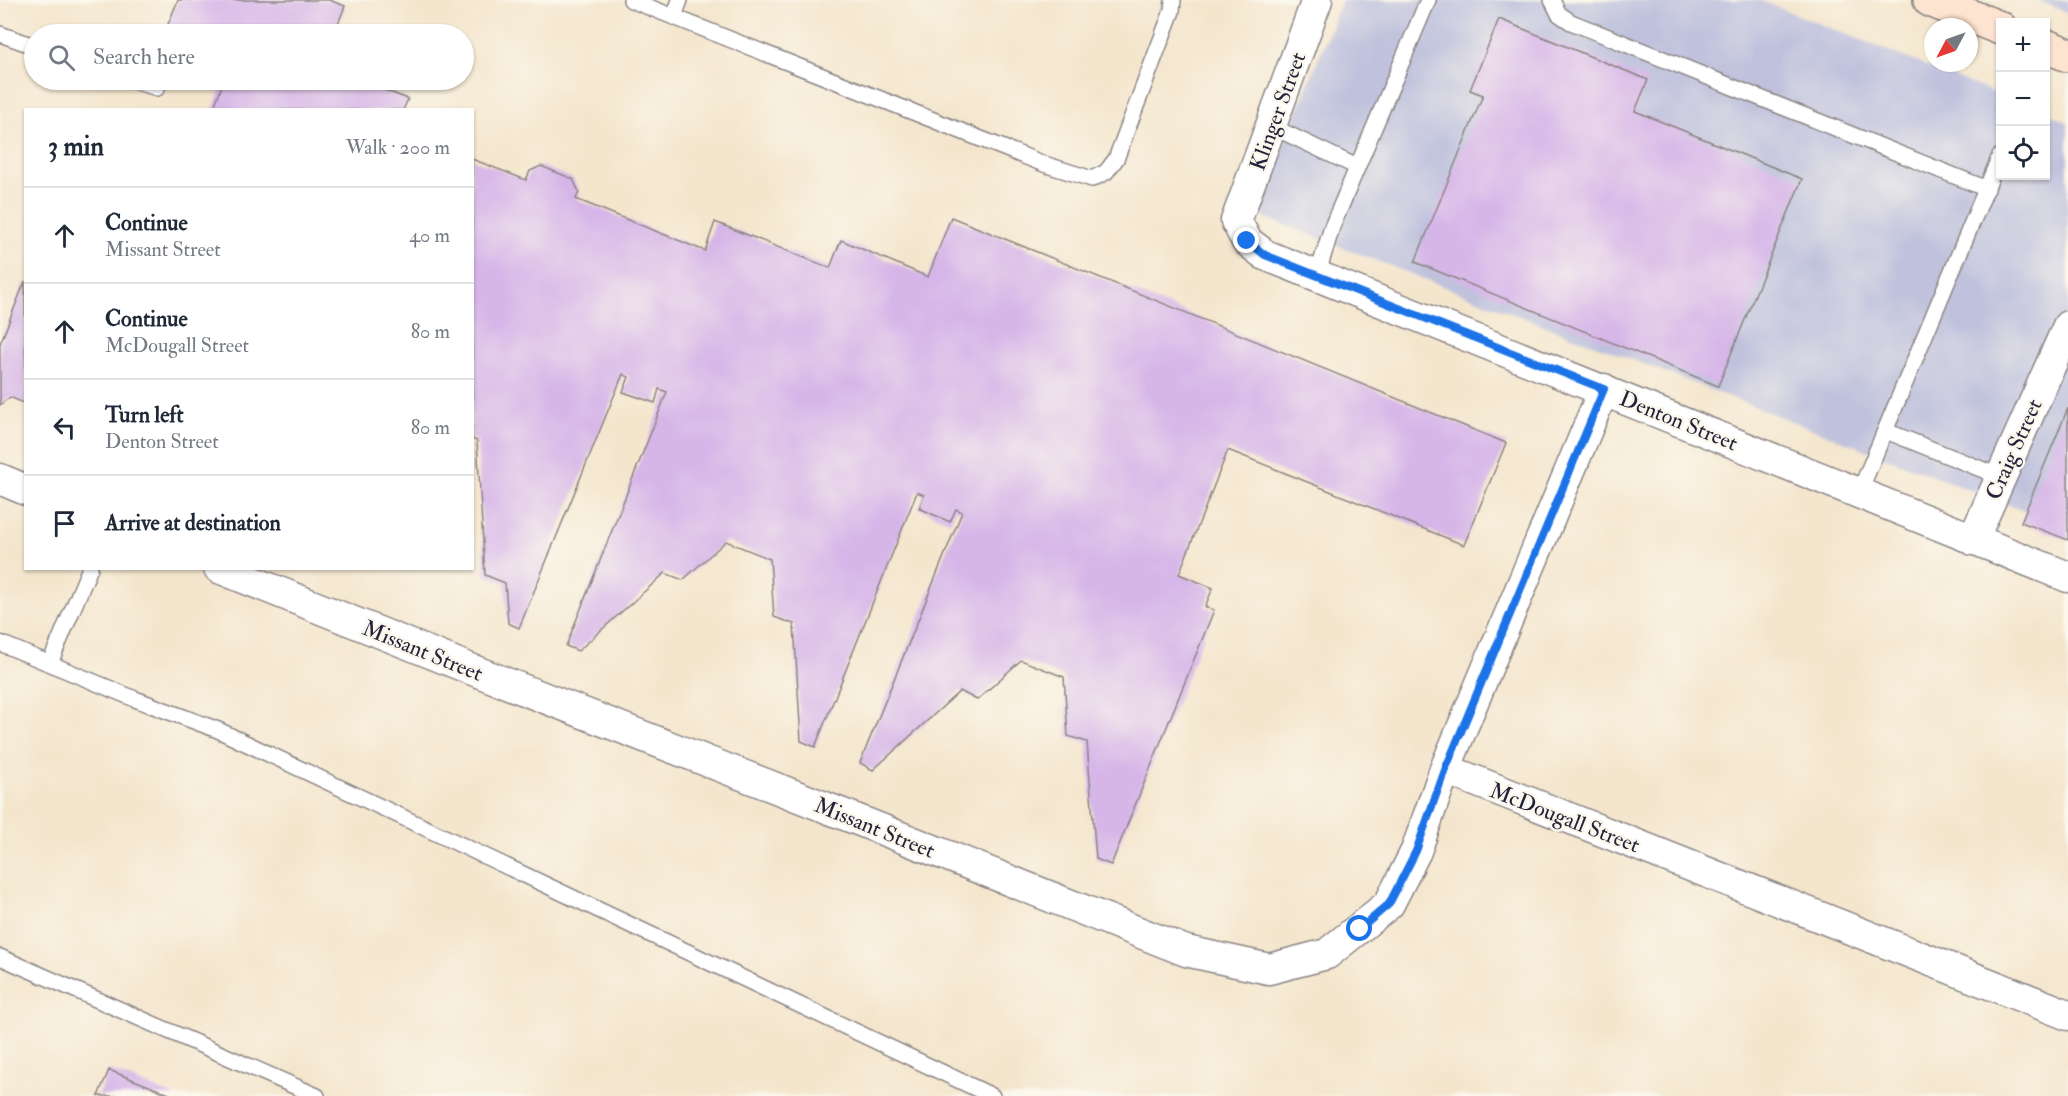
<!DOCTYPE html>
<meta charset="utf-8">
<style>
body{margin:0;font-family:"IM FELL Double Pica",serif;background:#f6f6f7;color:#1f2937}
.controls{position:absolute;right:18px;top:18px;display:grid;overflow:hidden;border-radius:0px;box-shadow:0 2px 4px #0004}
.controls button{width:54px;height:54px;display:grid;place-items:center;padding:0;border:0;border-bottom:2px solid #e0e1e3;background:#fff;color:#1f2937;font:30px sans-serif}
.compass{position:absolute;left:1924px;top:18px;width:54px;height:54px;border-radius:50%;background:#fff;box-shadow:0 2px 4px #0004;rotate:229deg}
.stop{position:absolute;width:18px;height:18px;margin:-14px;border:4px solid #1a73e8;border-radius:50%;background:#fff}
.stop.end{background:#1a73e8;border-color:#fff;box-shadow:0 2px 6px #0008}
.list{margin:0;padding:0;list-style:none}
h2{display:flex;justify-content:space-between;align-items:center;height:78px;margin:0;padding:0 24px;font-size:26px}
h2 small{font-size:20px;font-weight:400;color:#747a83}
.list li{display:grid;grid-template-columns:39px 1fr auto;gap:18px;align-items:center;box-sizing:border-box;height:96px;padding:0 24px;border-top:2px solid #e0e1e3}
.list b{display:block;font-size:22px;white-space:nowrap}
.list p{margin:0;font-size:20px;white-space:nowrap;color:#747a83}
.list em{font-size:20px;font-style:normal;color:#747a83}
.icon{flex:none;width:33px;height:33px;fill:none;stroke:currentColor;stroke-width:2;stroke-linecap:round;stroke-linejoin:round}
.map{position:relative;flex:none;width:2068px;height:1096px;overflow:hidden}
.search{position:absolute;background:#fff;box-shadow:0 2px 4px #0004;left:24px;top:24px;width:450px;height:66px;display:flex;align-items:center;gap:15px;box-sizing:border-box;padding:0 21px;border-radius:33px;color:#747a83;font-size:22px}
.panel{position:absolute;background:#fff;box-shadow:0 2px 4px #0004;left:24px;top:108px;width:450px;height:462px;border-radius:0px}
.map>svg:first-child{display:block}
.industrial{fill:#c0c2dd}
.building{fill:#d6b5e8}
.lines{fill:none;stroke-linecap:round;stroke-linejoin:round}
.lane-casing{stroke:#8b8484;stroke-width:18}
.street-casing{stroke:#8b8484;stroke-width:33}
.secondary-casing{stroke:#8b8484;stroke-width:36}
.lane{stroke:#fff;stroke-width:15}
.street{stroke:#fff;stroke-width:30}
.secondary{stroke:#fde4d0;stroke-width:33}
.route{stroke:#1a73e8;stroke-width:8}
.labels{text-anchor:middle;stroke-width:5;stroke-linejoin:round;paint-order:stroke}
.street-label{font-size:22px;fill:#22223b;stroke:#fbf7ec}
</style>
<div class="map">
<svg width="2068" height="1096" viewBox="0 0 2068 1096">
<rect width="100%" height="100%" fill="#fbf7ec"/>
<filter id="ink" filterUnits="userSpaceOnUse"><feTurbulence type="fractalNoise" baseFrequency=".0167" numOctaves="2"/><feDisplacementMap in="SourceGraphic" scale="12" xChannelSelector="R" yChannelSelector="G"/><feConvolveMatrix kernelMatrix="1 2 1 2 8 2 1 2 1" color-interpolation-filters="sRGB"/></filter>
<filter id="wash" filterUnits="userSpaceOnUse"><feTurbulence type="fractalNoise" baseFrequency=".008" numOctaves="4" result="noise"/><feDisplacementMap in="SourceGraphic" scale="24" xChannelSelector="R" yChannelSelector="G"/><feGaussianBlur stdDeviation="1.35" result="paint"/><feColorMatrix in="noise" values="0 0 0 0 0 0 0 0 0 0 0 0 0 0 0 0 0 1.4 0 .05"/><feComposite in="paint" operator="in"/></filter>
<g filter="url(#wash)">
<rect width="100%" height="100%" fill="#f4e6cd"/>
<path class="industrial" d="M 1342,0 L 1759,0 L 2000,95 L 2000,176 L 2046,176 L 2046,113 L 2068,122 L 2068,528 L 1256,214 Z
M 2036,0 L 2068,0 L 2068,13 Z"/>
<g id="blocks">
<path class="building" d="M 178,0 L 329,0 L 345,6 L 334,34 L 164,34 Z
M 1499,19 L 1648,80 L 1635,111 L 1802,179 L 1718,386 L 1415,262 L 1483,95 L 1470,90 Z
M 224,80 L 358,80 L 408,99 L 403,110 L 213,110 Z
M 472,159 L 526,180 L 530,171 L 541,166 L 573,179 L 579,192 L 576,199 L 705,251 L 715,222 L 830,268 L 841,240 L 928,277 L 951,217 L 1506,443 L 1464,545 L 1228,450 L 1179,574 L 1213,588 L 1205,607 L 1214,610 L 1111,865 L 1096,859 L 1087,742 L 1068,736 L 1064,677 L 1021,660 L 977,700 L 960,691 L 873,770 L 860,763 L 962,512 L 956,509 L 950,522 L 919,508 L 924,495 L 917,492 L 815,747 L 801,741 L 794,624 L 774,617 L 770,559 L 726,541 L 683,580 L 665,573 L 578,651 L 566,646 L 667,392 L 659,389 L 655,403 L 623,392 L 629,377 L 623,374 L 519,628 L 508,623 L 505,583 L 485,575 L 477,441 L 472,439 Z
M 25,281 L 26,404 L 10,397 L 0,405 L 0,344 Z
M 2068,408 L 2068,540 L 2021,522 Z
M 109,1070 L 174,1096 L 98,1096 Z"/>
</g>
</g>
<g filter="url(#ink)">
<use href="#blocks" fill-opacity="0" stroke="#8b8484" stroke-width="1.5"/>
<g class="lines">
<defs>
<path id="lane" d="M 631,0 L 1044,164 L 1092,179 L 1106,172 L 1116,159 L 1172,11 L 1173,0
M 1552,0 L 1559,14 L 1571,22 L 1987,189
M 674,17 L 680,0
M 0,34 L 34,46
M 131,80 L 157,88
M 1271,126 L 1357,167
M 1317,276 L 1332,227 L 1428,0
M 1886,431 L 2001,477
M 1859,493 L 2000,156
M 0,643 L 135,699 L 218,730 L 992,1096
M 50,663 L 90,568
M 0,957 L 317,1096"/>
<path id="street" d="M 1317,0 L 1236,221 L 1247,241 L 1265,255 L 2068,577
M 1604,389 L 1445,769 L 2068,1015
M 0,479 L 26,490
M 1973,540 L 2068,326
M 219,568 L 478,672 L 858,820 L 1186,951 L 1269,969 L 1327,954 L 1389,904 L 1416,851 L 1445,769"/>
<path id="secondary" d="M 1930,0 L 2000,28
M 2046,46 L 2068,55"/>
</defs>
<use href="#lane" class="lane-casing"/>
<use href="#street" class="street-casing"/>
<use href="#secondary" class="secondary-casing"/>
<use href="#lane" class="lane"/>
<use href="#street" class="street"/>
<use href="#secondary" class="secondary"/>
</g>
</g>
<g class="lines" filter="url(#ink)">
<path class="route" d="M 1247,241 L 1265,255 L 1604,389 L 1445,770 L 1416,851 L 1389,904 L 1360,929"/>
</g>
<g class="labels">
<g class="street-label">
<text transform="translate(1277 111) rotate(-70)" y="8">Klinger Street</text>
<text transform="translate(1679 420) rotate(22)" y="8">Denton Street</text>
<text transform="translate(2013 449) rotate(-66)" y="8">Craig Street</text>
<text transform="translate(423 650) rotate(22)" y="8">Missant Street</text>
<text transform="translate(1565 817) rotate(21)" y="8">McDougall Street</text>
<text transform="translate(875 827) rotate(22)" y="8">Missant Street</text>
</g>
</g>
</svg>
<div class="controls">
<button>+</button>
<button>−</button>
<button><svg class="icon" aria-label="locate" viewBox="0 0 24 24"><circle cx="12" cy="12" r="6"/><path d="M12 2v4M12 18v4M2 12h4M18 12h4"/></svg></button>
</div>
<svg class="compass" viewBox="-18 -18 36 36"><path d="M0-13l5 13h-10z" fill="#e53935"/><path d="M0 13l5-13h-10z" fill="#747a83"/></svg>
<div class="stop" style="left:1360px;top:929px"></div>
<div class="stop end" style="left:1247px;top:241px"></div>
<div class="search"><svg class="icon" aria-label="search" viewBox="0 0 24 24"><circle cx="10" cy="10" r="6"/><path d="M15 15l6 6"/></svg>Search here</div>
<section class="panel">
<h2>3 min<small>Walk · 200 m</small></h2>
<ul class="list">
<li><svg class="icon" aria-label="ahead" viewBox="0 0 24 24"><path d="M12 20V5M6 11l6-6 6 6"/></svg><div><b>Continue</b><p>Missant Street</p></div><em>40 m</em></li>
<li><svg class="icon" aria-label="ahead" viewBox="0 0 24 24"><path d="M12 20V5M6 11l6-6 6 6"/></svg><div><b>Continue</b><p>McDougall Street</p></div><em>80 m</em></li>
<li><svg class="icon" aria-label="left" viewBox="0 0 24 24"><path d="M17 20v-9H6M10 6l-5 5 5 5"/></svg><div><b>Turn left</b><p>Denton Street</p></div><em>80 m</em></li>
<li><svg class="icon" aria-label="arrive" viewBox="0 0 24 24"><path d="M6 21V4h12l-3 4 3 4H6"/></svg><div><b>Arrive at destination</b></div></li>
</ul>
</section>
</div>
